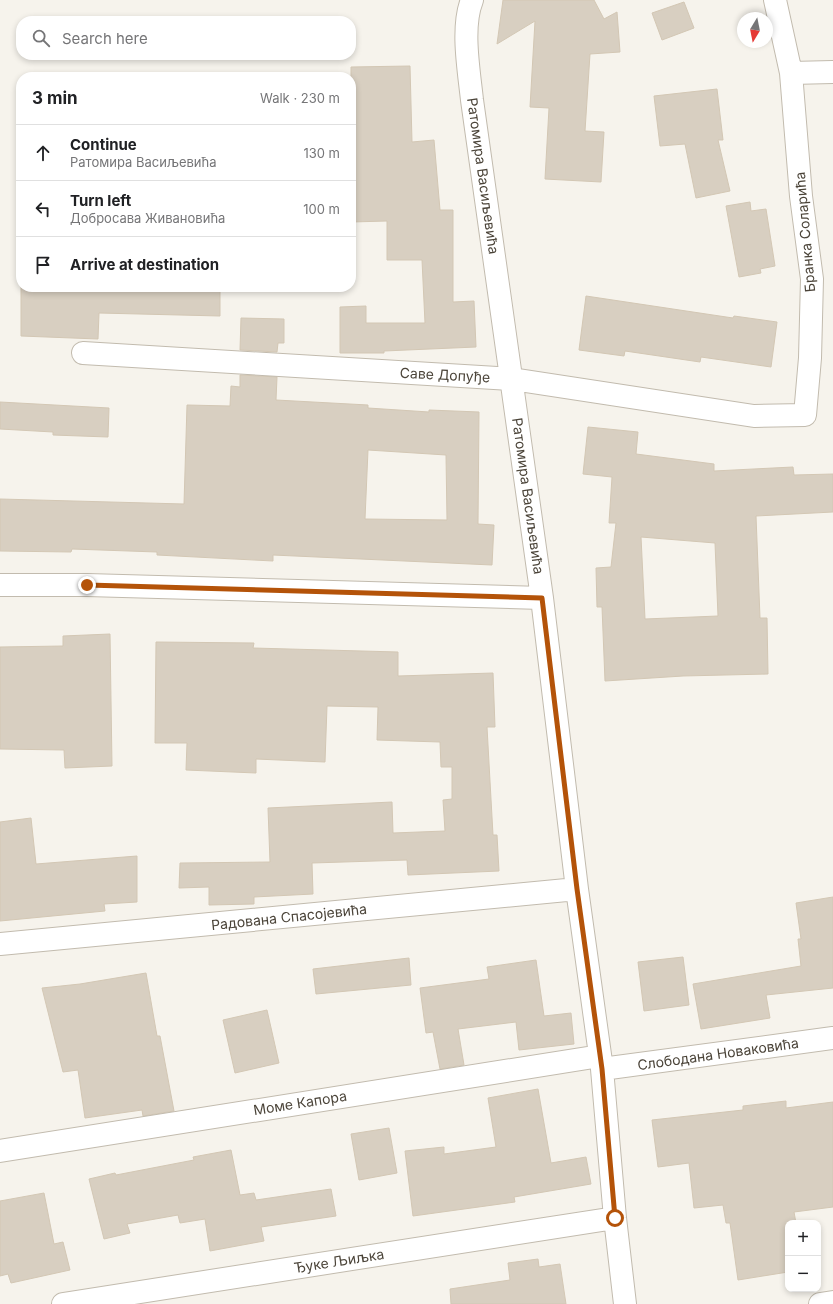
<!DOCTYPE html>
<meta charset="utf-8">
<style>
body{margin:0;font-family:Inter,sans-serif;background:#f6f6f6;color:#202124}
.controls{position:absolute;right:12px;bottom:12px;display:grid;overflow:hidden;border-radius:8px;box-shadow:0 2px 6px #0003}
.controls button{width:36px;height:36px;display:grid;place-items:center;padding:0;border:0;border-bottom:1px solid #e0e0e0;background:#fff;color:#202124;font:20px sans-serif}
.compass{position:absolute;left:737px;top:12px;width:36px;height:36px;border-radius:50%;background:#fff;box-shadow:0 2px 6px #0003;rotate:190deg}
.stop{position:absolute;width:12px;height:12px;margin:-9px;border:3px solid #b45309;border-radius:50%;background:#fff}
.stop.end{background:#b45309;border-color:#fff;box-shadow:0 1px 4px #0008}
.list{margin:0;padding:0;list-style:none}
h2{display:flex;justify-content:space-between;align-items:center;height:52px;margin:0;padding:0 16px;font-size:17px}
h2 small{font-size:13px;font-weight:400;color:#757577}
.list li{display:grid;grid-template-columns:26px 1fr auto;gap:12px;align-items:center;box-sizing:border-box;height:56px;padding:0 16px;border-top:1px solid #e0e0e0}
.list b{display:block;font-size:15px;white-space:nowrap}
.list p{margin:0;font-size:13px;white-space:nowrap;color:#757577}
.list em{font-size:13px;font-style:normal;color:#757577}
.icon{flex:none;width:22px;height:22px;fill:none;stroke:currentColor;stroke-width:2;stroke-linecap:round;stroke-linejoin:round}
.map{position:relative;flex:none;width:833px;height:1304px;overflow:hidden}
.search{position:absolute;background:#fff;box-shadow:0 2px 6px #0003;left:16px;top:16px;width:340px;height:44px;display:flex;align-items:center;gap:10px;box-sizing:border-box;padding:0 14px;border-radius:16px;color:#757577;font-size:15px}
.panel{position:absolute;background:#fff;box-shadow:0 2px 6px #0003;left:16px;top:72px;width:340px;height:220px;border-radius:16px}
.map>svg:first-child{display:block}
.building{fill:#d8cfc1;stroke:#d3c7b4;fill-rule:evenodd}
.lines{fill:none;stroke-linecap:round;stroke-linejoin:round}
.minor-casing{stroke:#c2bbae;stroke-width:24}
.minor{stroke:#fff;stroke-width:22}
.route{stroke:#b45309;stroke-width:5}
.labels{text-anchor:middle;stroke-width:4;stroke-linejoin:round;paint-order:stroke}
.street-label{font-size:14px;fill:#4b4439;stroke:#fff}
</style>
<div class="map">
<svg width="833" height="1304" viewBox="0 0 833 1304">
<rect width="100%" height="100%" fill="#f6f3ec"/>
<path class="building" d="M 503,0 L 594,0 L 604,19 L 617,12 L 620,52 L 590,54 L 585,131 L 604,132 L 601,182 L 545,179 L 549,108 L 530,107 L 535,21 L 497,44 Z
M 684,2 L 694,28 L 662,40 L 652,13 Z
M 410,66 L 412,142 L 434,140 L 440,210 L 453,210 L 453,302 L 474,301 L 476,347 L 384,351 L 384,353 L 340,353 L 340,307 L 366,306 L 366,323 L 425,323 L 422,260 L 387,260 L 387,221 L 351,222 L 351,67 Z
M 717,89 L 723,140 L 718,140 L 730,191 L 696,198 L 685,144 L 660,146 L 654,96 Z
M 750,202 L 751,211 L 766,209 L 775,266 L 760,269 L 761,273 L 739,277 L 726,206 Z
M 21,287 L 220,287 L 220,316 L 99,313 L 98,339 L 21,336 Z
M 586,296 L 733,318 L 734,316 L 777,322 L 771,367 L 701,357 L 700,362 L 625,351 L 624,356 L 579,350 Z
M 241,318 L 284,319 L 284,343 L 278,343 L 277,352 L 240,350 Z
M 240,375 L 277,377 L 276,400 L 368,405 L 368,408 L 429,412 L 429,410 L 479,412 L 478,524 L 494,525 L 492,565 L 273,555 L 273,561 L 157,555 L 157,552 L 72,549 L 71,552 L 0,551 L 0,499 L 184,504 L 187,405 L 230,406 L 231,386 L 240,387 ZM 368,450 L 446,455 L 447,520 L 365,519 Z
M 0,402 L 109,408 L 108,437 L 53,435 L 53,432 L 0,429 Z
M 588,427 L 638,432 L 636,454 L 714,464 L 714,471 L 793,467 L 794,475 L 833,474 L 833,512 L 756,516 L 760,618 L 767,618 L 768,674 L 683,676 L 605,681 L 602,607 L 597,607 L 596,568 L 611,567 L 616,523 L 609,523 L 612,477 L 583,474 ZM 641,537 L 715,543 L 718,616 L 645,619 Z
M 110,634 L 112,766 L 65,768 L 64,750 L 0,749 L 0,647 L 63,646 L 63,636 Z
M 156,642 L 254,643 L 253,648 L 398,652 L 398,676 L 493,673 L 495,727 L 487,727 L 493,835 L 497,835 L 499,871 L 408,875 L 407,860 L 312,863 L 313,894 L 254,897 L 254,904 L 209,905 L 209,887 L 179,888 L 180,863 L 270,862 L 268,808 L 392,802 L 393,833 L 445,831 L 443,800 L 452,799 L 452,767 L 441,767 L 440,742 L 377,740 L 378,707 L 327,706 L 325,762 L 256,759 L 256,773 L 186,770 L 187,743 L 155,743 Z
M 31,818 L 36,864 L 137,856 L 137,902 L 104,904 L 105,911 L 0,921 L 0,822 Z
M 833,897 L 833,988 L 766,995 L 770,1018 L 701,1029 L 693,984 L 801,966 L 798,939 L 801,939 L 796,903 Z
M 683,957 L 689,1005 L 644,1011 L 638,962 Z
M 409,958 L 411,985 L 316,994 L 313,969 Z
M 536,960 L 544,1016 L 571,1013 L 574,1044 L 519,1050 L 516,1022 L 458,1029 L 464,1065 L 440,1069 L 433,1032 L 426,1033 L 420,988 L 489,979 L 487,967 Z
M 146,973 L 157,1036 L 160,1036 L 174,1111 L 143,1116 L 142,1110 L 85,1118 L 78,1070 L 63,1072 L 42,988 L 80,984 Z
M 267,1010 L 279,1063 L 235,1073 L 223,1020 Z
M 538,1089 L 551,1163 L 586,1157 L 591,1184 L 514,1197 L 515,1202 L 413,1216 L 405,1151 L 444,1147 L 444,1154 L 496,1147 L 488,1098 Z
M 786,1101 L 786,1108 L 833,1102 L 833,1207 L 794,1212 L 796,1223 L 788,1223 L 788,1272 L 738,1280 L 730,1223 L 726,1223 L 723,1205 L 694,1208 L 689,1163 L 658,1167 L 652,1120 L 743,1110 L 743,1106 Z
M 389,1128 L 397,1173 L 359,1180 L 351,1134 Z
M 231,1150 L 240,1195 L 254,1193 L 256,1200 L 331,1189 L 336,1216 L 261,1227 L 264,1241 L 210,1251 L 205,1219 L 180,1223 L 178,1215 L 127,1224 L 130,1233 L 104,1239 L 89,1179 L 115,1173 L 116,1175 L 194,1160 L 193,1157 Z
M 44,1193 L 54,1244 L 63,1242 L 70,1270 L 11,1283 L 8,1274 L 0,1276 L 0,1201 Z
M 538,1259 L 539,1267 L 560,1264 L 566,1304 L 451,1304 L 450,1289 L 510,1280 L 508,1263 Z"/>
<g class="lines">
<defs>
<path id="minor" d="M 472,0 C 461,27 469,71 472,100 L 542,598 L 577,889 L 602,1069 L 615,1218 L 625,1304
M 791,73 L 833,72
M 83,353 L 512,379 L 754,416 L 805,415 L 810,358 L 812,279 L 801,196 L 791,73 L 775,0
M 0,585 L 87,585 L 542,598
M 0,944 L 577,889
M 602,1069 L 833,1038
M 0,1151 L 600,1056
M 63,1304 L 615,1218
M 820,1304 L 833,1302"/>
</defs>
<use href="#minor" class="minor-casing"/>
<use href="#minor" class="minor"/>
</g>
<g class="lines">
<path class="route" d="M 87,585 L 542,598 L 577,889 L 602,1069 L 615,1218"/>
</g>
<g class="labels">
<g class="street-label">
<text transform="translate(483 176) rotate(82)" y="5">Ратомира Васиљевића</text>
<text transform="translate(805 232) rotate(-95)" y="5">Бранка Соларића</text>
<text transform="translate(445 375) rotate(3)" y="5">Саве Допуђе</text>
<text transform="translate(528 496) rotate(82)" y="5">Ратомира Васиљевића</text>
<text transform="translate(289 917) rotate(-6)" y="5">Радована Спасојевића</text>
<text transform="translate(718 1054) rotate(-8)" y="5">Слободана Новаковића</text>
<text transform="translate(300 1103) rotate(-9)" y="5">Моме Капора</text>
<text transform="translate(339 1261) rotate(-9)" y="5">Ђуке Љиљка</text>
</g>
</g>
</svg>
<div class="controls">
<button>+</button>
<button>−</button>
</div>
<svg class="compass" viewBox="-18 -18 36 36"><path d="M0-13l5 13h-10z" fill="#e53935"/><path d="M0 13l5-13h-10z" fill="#757577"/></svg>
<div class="stop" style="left:615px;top:1218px"></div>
<div class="stop end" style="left:87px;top:585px"></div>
<div class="search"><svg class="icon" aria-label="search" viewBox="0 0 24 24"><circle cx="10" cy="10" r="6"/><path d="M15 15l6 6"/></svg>Search here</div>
<section class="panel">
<h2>3 min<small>Walk · 230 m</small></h2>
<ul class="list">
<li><svg class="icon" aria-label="ahead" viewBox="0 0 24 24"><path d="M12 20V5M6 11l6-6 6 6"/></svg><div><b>Continue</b><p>Ратомира Васиљевића</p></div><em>130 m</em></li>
<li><svg class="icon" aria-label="left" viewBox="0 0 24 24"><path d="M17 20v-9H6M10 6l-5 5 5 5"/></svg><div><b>Turn left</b><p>Добросава Живановића</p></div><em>100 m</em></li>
<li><svg class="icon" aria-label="arrive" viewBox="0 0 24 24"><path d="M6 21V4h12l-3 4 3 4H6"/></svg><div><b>Arrive at destination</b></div></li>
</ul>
</section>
</div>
